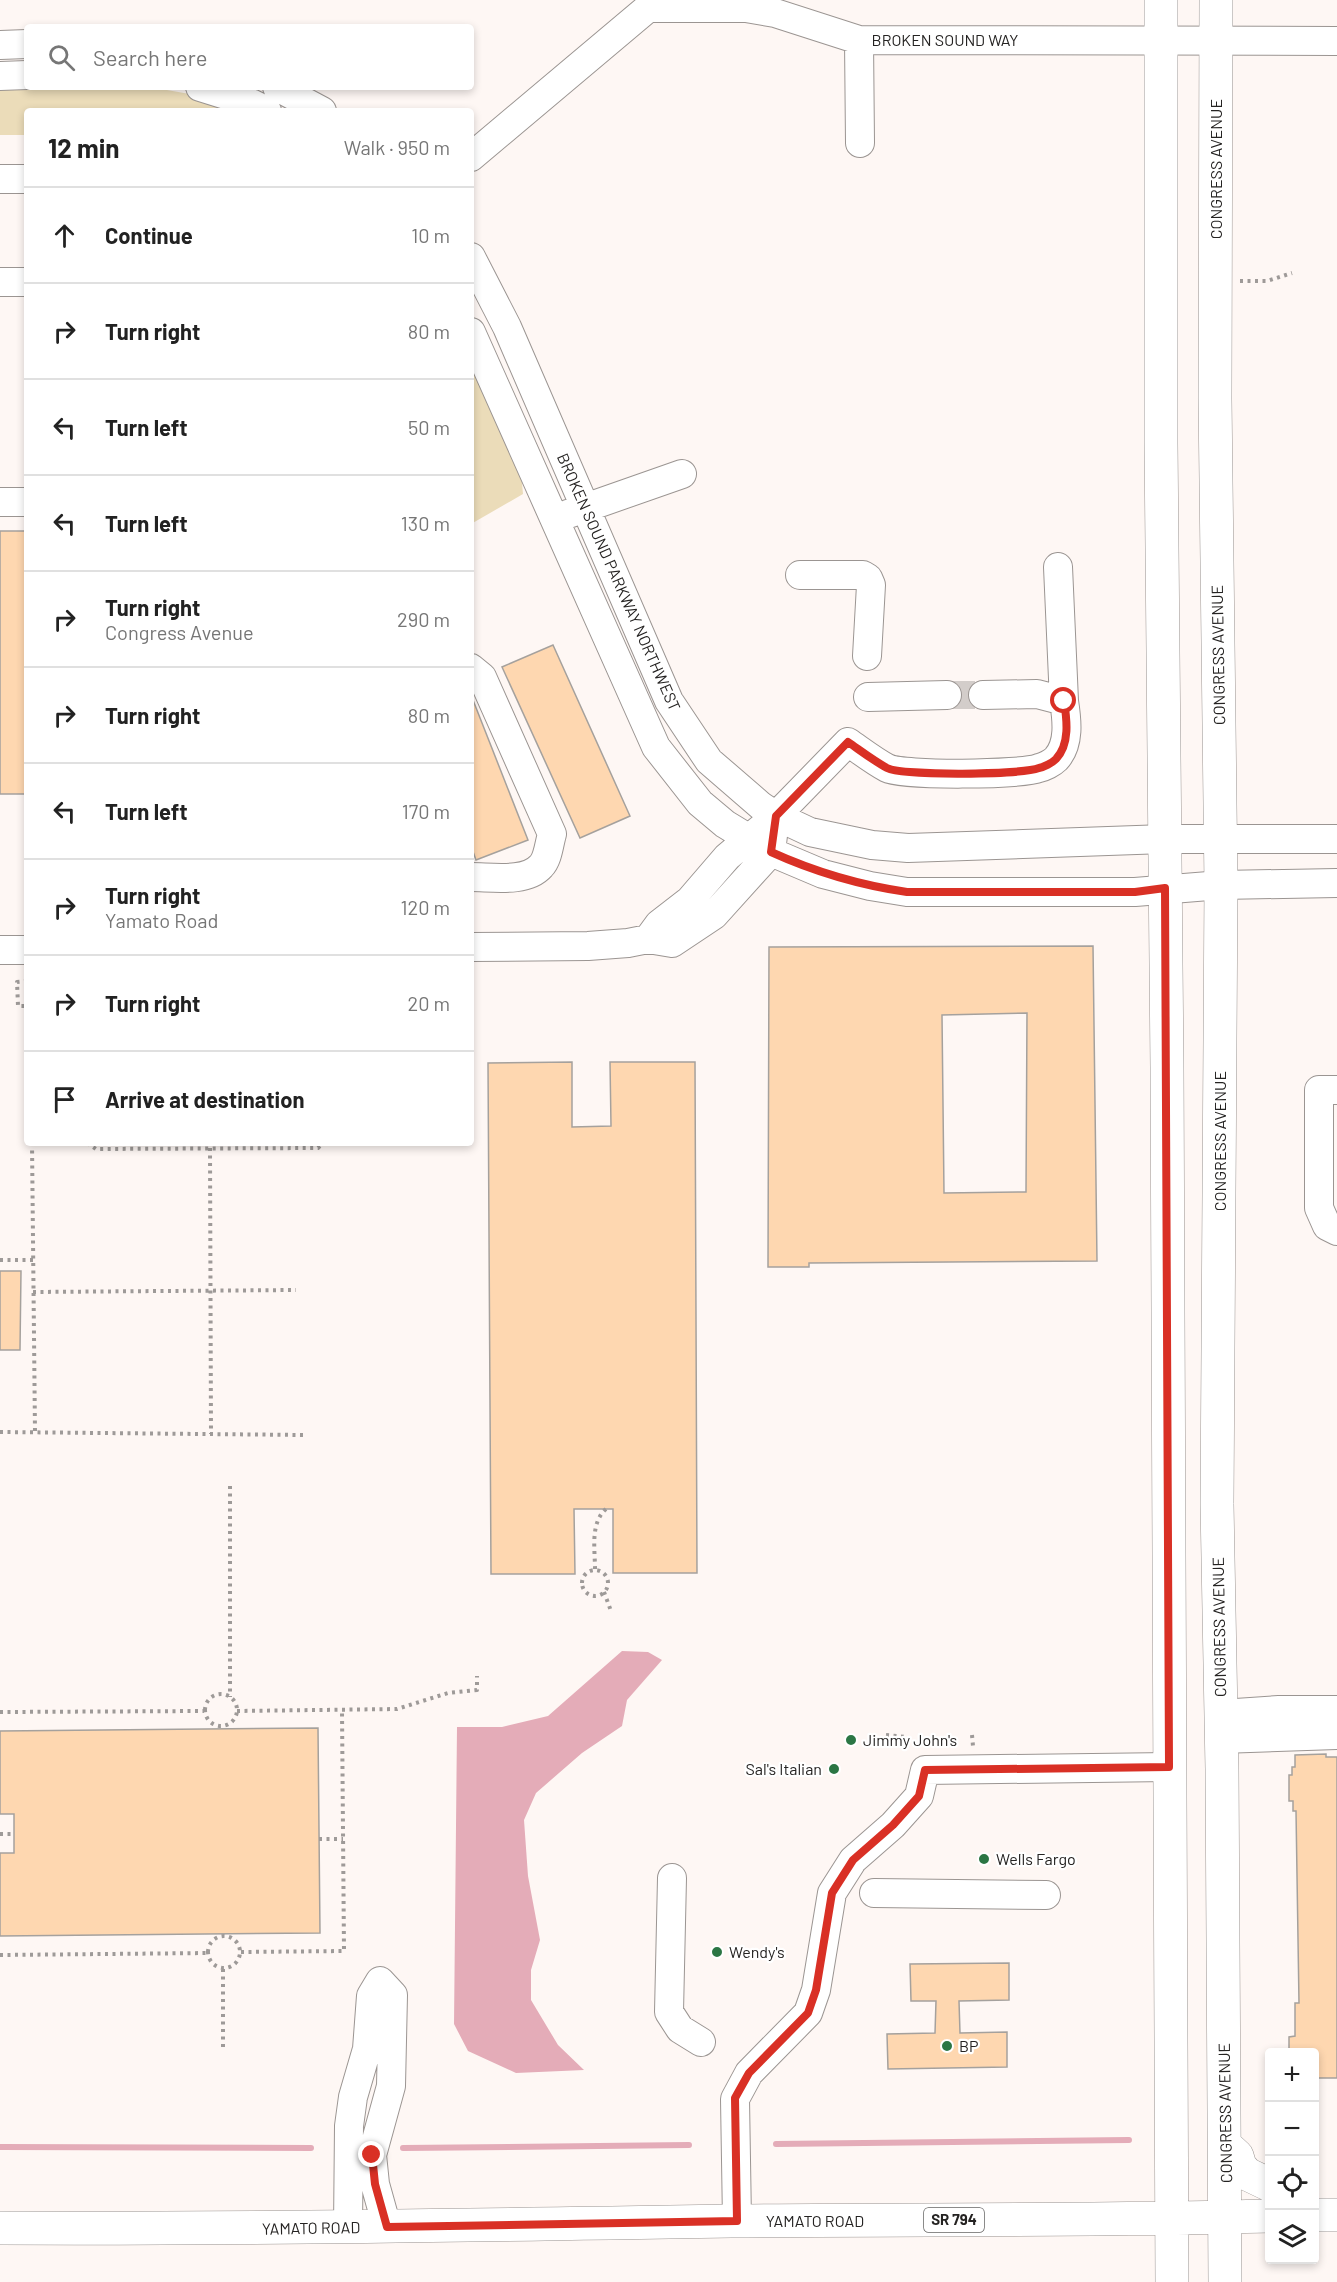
<!DOCTYPE html>
<meta charset="utf-8">
<style>
body{margin:0;font-family:Barlow,sans-serif;background:#f6f6f6;color:#222}
.controls{position:absolute;right:18px;bottom:18px;display:grid;overflow:hidden;border-radius:6px;box-shadow:0 3px 9px #0003}
.controls button{width:54px;height:54px;display:grid;place-items:center;padding:0;border:0;border-bottom:2px solid #e0e0e0;background:#fff;color:#222;font:30px sans-serif}
.stop{position:absolute;width:18px;height:18px;margin:-14px;border:4px solid #d93025;border-radius:50%;background:#fff}
.stop.end{background:#d93025;border-color:#fff;box-shadow:0 2px 6px #0008}
.list{margin:0;padding:0;list-style:none}
h2{display:flex;justify-content:space-between;align-items:center;height:78px;margin:0;padding:0 24px;font-size:26px}
h2 small{font-size:20px;font-weight:400;color:#767676}
.list li{display:grid;grid-template-columns:39px 1fr auto;gap:18px;align-items:center;box-sizing:border-box;height:96px;padding:0 24px;border-top:2px solid #e0e0e0}
.list b{display:block;font-size:22px;white-space:nowrap}
.list p{margin:0;font-size:20px;white-space:nowrap;color:#767676}
.list em{font-size:20px;font-style:normal;color:#767676}
.icon{flex:none;width:33px;height:33px;fill:none;stroke:currentColor;stroke-width:2;stroke-linecap:round;stroke-linejoin:round}
.map{position:relative;flex:none;width:1337px;height:2282px;overflow:hidden}
.search{position:absolute;background:#fff;box-shadow:0 3px 9px #0003;left:24px;top:24px;width:450px;height:66px;display:flex;align-items:center;gap:15px;box-sizing:border-box;padding:0 21px;border-radius:6px;color:#767676;font-size:22px}
.panel{position:absolute;background:#fff;box-shadow:0 3px 9px #0003;left:24px;top:108px;width:450px;height:1038px;border-radius:6px}
.map>svg:first-child{display:block}
.green{fill:#ebdcb9}
.water{fill:#e4acb8}
.lines{fill:none;stroke-linecap:round;stroke-linejoin:round}
.stream{stroke:#e4acb8;stroke-width:6}
.building{fill:#fed7b0;stroke:#a5a19d;stroke-width:1.5;fill-rule:evenodd}
.minor-tunnel{stroke:#d3cdca;stroke-width:28;stroke-dasharray:28 14;stroke-linecap:butt}
.minor-casing{stroke:#9b9592;stroke-width:30}
.major-casing{stroke:#9b9592;stroke-width:34}
.path{stroke:#9e9a98;stroke-width:4;stroke-dasharray:3 4.5;stroke-linecap:butt}
.minor{stroke:#fff;stroke-width:28}
.major{stroke:#fff;stroke-width:33}
.route{stroke:#d93025;stroke-width:8}
.poi-dot{fill:#2b7644;stroke:#fff;stroke-width:2}
.labels{text-anchor:middle;stroke-width:4.5;stroke-linejoin:round;paint-order:stroke}
.shield{fill:#fff;stroke:#666564;stroke-width:1.5}
.shield-label{font-size:15px;font-weight:bold;fill:#252322}
.street-label{font-size:16px;fill:#252322;stroke:#fff}
.poi-label{font-size:16px;fill:#252322;stroke:#fff;text-anchor:start}
</style>
<div class="map">
<svg width="1337" height="2282" viewBox="0 0 1337 2282">
<rect width="100%" height="100%" fill="#fef7f4"/>
<path class="green" d="M 0,81 L 27,87 L 150,87 L 201,96 L 237,111 L 27,111 L 27,135 L 0,135 Z
M 471,355 L 519,450 L 523,494 L 471,524 Z"/>
<path class="water" d="M 622,1651 L 648,1652 L 662,1660 L 627,1700 L 622,1726 L 582,1753 L 536,1793 L 524,1820 L 528,1876 L 540,1940 L 531,1970 L 531,2000 L 558,2045 L 584,2070 L 516,2073 L 468,2051 L 454,2024 L 457,1727 L 502,1727 L 548,1716 Z"/>
<g class="lines">
<path class="stream" d="M 776,2144 L 1129,2140
M 0,2147 L 311,2148
M 403,2148 L 689,2145"/>
</g>
<path class="building" d="M 0,531 L 27,531 L 27,794 L 0,794 Z
M 553,645 L 630,816 L 580,838 L 502,667 Z
M 471,695 L 528,840 L 476,860 L 471,846 Z
M 1093,946 L 1097,1261 L 809,1263 L 809,1267 L 768,1267 L 769,947 ZM 1027,1013 L 1026,1192 L 944,1193 L 942,1015 Z
M 572,1062 L 572,1127 L 611,1126 L 610,1062 L 695,1062 L 697,1573 L 613,1573 L 613,1509 L 574,1509 L 575,1574 L 491,1574 L 488,1063 Z
M 0,1271 L 21,1271 L 20,1350 L 0,1350 Z
M 318,1728 L 320,1933 L 0,1936 L 0,1853 L 14,1853 L 14,1814 L 0,1814 L 0,1731 Z
M 1326,1754 L 1326,1757 L 1337,1757 L 1337,2078 L 1314,2078 L 1314,2052 L 1289,2052 L 1289,2037 L 1295,2036 L 1295,2003 L 1299,2003 L 1296,1811 L 1293,1811 L 1293,1801 L 1289,1801 L 1289,1775 L 1292,1775 L 1292,1767 L 1295,1767 L 1295,1755 Z
M 1009,1963 L 1009,2000 L 959,2001 L 960,2033 L 1007,2032 L 1007,2067 L 888,2069 L 887,2034 L 935,2033 L 936,2001 L 911,2001 L 910,1964 Z"/>
<g class="lines">
<path class="minor-tunnel" d="M 947,695 L 983,695"/>
<defs>
<path id="minor" d="M 859,40 L 860,143
M 0,45 L 27,44
M 0,76 L 27,75
M 200,87 L 251,103 L 267,111
M 277,87 L 322,111
M 471,157 L 648,8 L 746,8 L 775,13 L 859,40 L 1337,41
M 0,179 L 27,179
M 471,257 L 507,327 L 669,701 L 709,761 L 761,806 L 776,816 L 810,832 L 872,845 L 908,848 L 1165,839 L 1337,839
M 0,282 L 27,282
M 471,332 L 656,747 L 700,803 L 725,824 L 771,852 L 823,874 L 870,886 L 907,892 L 1135,892 L 1221,885 L 1337,883
M 0,502 L 27,502
M 568,514 L 682,474
M 1058,567 L 1064,701
M 800,575 L 863,575 L 868,578 L 871,585 L 867,656
M 471,668 L 482,677 L 552,834 C 549,844 548,859 541,866 C 526,883 492,877 471,877
M 868,697 L 947,695
M 648,939 L 659,924 L 690,900 L 727,857 L 776,816 L 848,742 C 861,751 874,761 887,768 C 903,776 1021,775 1039,768 C 1044,767 1052,763 1056,759 C 1070,744 1067,720 1064,701 L 1037,694 L 983,695
M 471,947 L 588,946 L 628,943 L 648,939 L 672,943 L 714,915 L 771,852 L 773,835
M 0,950 L 27,950
M 1337,1090 L 1319,1090 L 1319,1208 L 1327,1226 L 1337,1231
M 1221,1714 L 1279,1710 L 1337,1710
M 1221,1739 L 1337,1735
M 672,1878 L 669,2012 L 680,2029 L 701,2042
M 874,1893 L 1046,1895
M 737,2221 L 735,2099 L 749,2073 L 808,2013 L 816,1990 L 832,1893 L 853,1860 L 893,1825 L 919,1796 L 925,1770 L 1169,1767
M 348,2228 L 349,2126 L 353,2097 L 367,2049 L 371,1996 L 380,1981 L 393,1995 L 391,2086 L 372,2155 L 375,2184 L 387,2227"/>
<path id="major" d="M 1161,0 L 1161,443 L 1167,1067 L 1172,2282
M 1216,0 L 1215,399 L 1221,885 L 1217,1504 L 1222,1769 L 1225,2282
M 1225,2145 L 1237,2156 L 1240,2166 L 1247,2174 L 1270,2185
M 1314,2215 L 1337,2215
M 0,2228 C 245,2229 489,2225 734,2221 C 912,2219 1091,2221 1270,2216"/>
</defs>
<use href="#minor" class="minor-casing"/>
<use href="#major" class="major-casing"/>
<path class="path" d="M 1240,281 L 1267,281 L 1292,273
M 27,981 L 17,982 L 18,1006 L 27,1006
M 32,1143 L 35,1432
M 87,1143 L 96,1149 L 318,1148 L 323,1143
M 210,1148 L 211,1434
M 0,1260 L 33,1260
M 33,1292 L 296,1290
M 0,1432 L 304,1435
M 230,1486 L 230,1697
M 595,1569 C 595,1549 590,1523 606,1509
M582 1583a13 13 0 1 1 26 0a13 13 0 1 1-26 0Z
M 604,1592 L 611,1611
M205 1710a16 16 0 1 1 32 0a16 16 0 1 1-32 0Z
M 237,1711 L 397,1709 L 448,1693 L 477,1690 L 477,1676
M 0,1712 L 204,1711
M 886,1735 L 906,1737
M 972,1735 L 973,1746
M 0,1834 L 14,1834
M 319,1839 L 343,1839
M208 1952a16 16 0 1 1 32 0a16 16 0 1 1-32 0Z
M 241,1952 L 344,1951 L 342,1710
M 0,1955 L 208,1953
M 223,2047 L 223,1969"/>
<use href="#minor" class="minor"/>
<use href="#major" class="major"/>
</g>
<g class="lines">
<path class="route" d="M 372,2155 L 375,2184 L 387,2227 L 737,2221 L 735,2098 L 749,2073 L 808,2013 L 816,1990 L 832,1893 L 853,1860 L 893,1825 L 919,1796 L 925,1770 L 1169,1767 L 1165,888 L 1135,892 L 907,892 C 859,885 815,872 771,852 L 776,816 L 848,742 C 861,751 874,761 887,768 C 903,776 1021,775 1039,768 C 1044,767 1052,763 1056,759 C 1070,744 1067,720 1064,701"/>
</g>
<g class="poi-dot">
<circle cx="851" cy="1740" r="6"/>
<circle cx="834" cy="1769" r="6"/>
<circle cx="984" cy="1859" r="6"/>
<circle cx="717" cy="1952" r="6"/>
<circle cx="947" cy="2046" r="6"/>
</g>
<g class="labels">
<rect class="shield" x="924" y="2208" width="60" height="24" rx="4.5"/>
<g class="shield-label">
<text x="954" y="2225">SR 794</text>
</g>
<g class="street-label">
<text x="945" y="46">BROKEN SOUND WAY</text>
<text transform="translate(1216 169) rotate(-90)" y="6">CONGRESS AVENUE</text>
<text transform="translate(619 582) rotate(66)" y="6">BROKEN SOUND PARKWAY NORTHWEST</text>
<text transform="translate(1218 655) rotate(-91)" y="6">CONGRESS AVENUE</text>
<text transform="translate(1220 1141) rotate(-90)" y="6">CONGRESS AVENUE</text>
<text transform="translate(1219 1627) rotate(-91)" y="6">CONGRESS AVENUE</text>
<text transform="translate(1225 2113) rotate(-91)" y="6">CONGRESS AVENUE</text>
<text x="815" y="2227">YAMATO ROAD</text>
<text transform="translate(311 2228) rotate(-1)" y="6">YAMATO ROAD</text>
</g>
<g class="poi-label">
<text x="863" y="1746">Jimmy John's</text>
<text x="822" y="1775" text-anchor="end">Sal's Italian</text>
<text x="996" y="1865">Wells Fargo</text>
<text x="729" y="1958">Wendy's</text>
<text x="959" y="2052">BP</text>
</g>
</g>
</svg>
<div class="controls">
<button>+</button>
<button>−</button>
<button><svg class="icon" aria-label="locate" viewBox="0 0 24 24"><circle cx="12" cy="12" r="6"/><path d="M12 2v4M12 18v4M2 12h4M18 12h4"/></svg></button>
<button><svg class="icon" aria-label="layers" viewBox="0 0 24 24"><path d="M12 4l9 5-9 5-9-5zM3 14l9 5 9-5"/></svg></button>
</div>
<div class="stop" style="left:1064px;top:701px"></div>
<div class="stop end" style="left:372px;top:2155px"></div>
<div class="search"><svg class="icon" aria-label="search" viewBox="0 0 24 24"><circle cx="10" cy="10" r="6"/><path d="M15 15l6 6"/></svg>Search here</div>
<section class="panel">
<h2>12 min<small>Walk · 950 m</small></h2>
<ul class="list">
<li><svg class="icon" aria-label="ahead" viewBox="0 0 24 24"><path d="M12 20V5M6 11l6-6 6 6"/></svg><div><b>Continue</b></div><em>10 m</em></li>
<li><svg class="icon" aria-label="right" viewBox="0 0 24 24"><path d="M7 20v-9h11M14 6l5 5-5 5"/></svg><div><b>Turn right</b></div><em>80 m</em></li>
<li><svg class="icon" aria-label="left" viewBox="0 0 24 24"><path d="M17 20v-9H6M10 6l-5 5 5 5"/></svg><div><b>Turn left</b></div><em>50 m</em></li>
<li><svg class="icon" aria-label="left" viewBox="0 0 24 24"><path d="M17 20v-9H6M10 6l-5 5 5 5"/></svg><div><b>Turn left</b></div><em>130 m</em></li>
<li><svg class="icon" aria-label="right" viewBox="0 0 24 24"><path d="M7 20v-9h11M14 6l5 5-5 5"/></svg><div><b>Turn right</b><p>Congress Avenue</p></div><em>290 m</em></li>
<li><svg class="icon" aria-label="right" viewBox="0 0 24 24"><path d="M7 20v-9h11M14 6l5 5-5 5"/></svg><div><b>Turn right</b></div><em>80 m</em></li>
<li><svg class="icon" aria-label="left" viewBox="0 0 24 24"><path d="M17 20v-9H6M10 6l-5 5 5 5"/></svg><div><b>Turn left</b></div><em>170 m</em></li>
<li><svg class="icon" aria-label="right" viewBox="0 0 24 24"><path d="M7 20v-9h11M14 6l5 5-5 5"/></svg><div><b>Turn right</b><p>Yamato Road</p></div><em>120 m</em></li>
<li><svg class="icon" aria-label="right" viewBox="0 0 24 24"><path d="M7 20v-9h11M14 6l5 5-5 5"/></svg><div><b>Turn right</b></div><em>20 m</em></li>
<li><svg class="icon" aria-label="arrive" viewBox="0 0 24 24"><path d="M6 21V4h12l-3 4 3 4H6"/></svg><div><b>Arrive at destination</b></div></li>
</ul>
</section>
</div>
